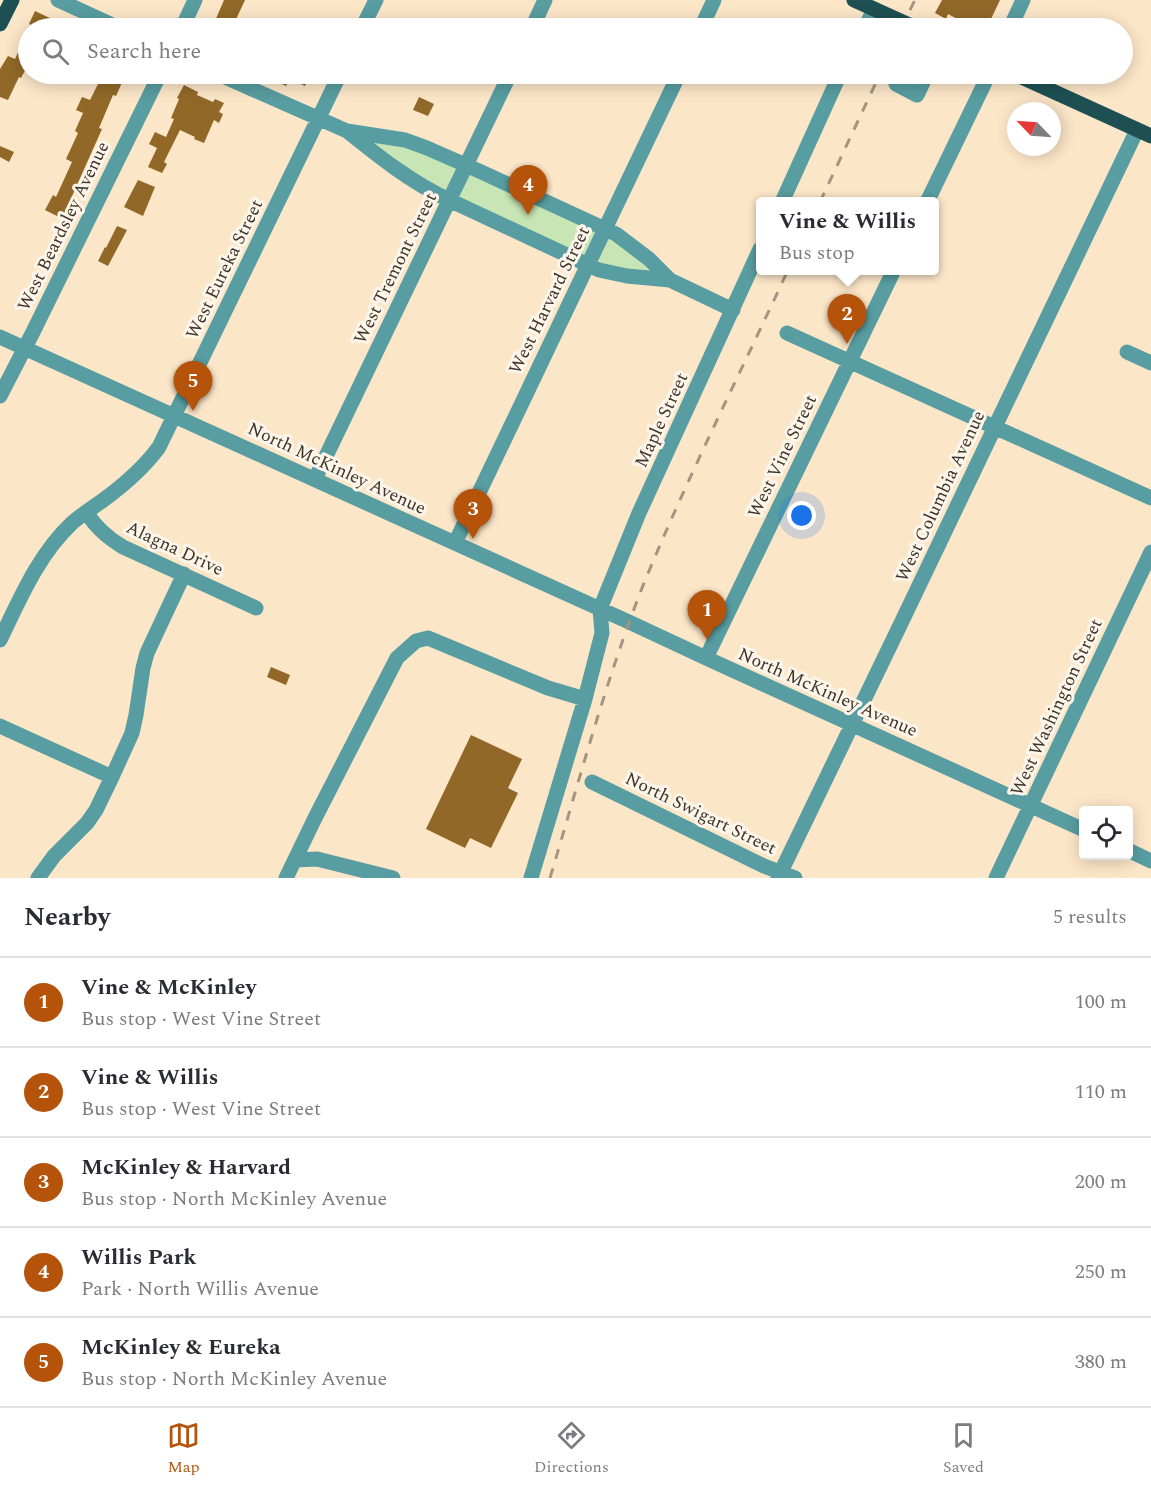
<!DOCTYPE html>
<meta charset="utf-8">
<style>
body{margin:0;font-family:Spectral,serif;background:#f2f2f3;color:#2b2b33}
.controls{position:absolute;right:18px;bottom:18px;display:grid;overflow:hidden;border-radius:6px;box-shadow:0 3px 15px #0003}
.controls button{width:54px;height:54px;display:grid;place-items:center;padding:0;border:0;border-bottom:2px solid #e1e1e2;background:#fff;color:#2b2b33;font:30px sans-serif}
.compass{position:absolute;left:1007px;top:102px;width:54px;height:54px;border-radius:50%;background:#fff;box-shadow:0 3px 15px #0003;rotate:295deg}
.you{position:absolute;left:802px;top:516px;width:21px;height:21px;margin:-15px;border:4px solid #fff;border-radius:50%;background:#1a73e8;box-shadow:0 0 0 9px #1a73e833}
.badge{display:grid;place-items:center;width:39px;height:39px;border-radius:50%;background:#b45309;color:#fff;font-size:20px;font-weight:700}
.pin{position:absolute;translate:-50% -50px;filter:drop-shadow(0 2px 3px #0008)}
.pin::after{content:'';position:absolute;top:32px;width:21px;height:18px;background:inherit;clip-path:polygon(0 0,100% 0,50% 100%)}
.popup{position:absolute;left:756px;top:197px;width:183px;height:78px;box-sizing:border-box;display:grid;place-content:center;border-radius:6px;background:#fff;filter:drop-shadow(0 2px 4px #0005);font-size:20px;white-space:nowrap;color:#7c7c81}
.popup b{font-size:22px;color:#2b2b33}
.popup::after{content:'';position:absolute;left:50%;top:100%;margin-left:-12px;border:12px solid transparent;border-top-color:#fff}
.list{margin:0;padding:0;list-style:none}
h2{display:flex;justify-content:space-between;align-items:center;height:78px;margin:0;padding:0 24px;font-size:26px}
h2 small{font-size:20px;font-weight:400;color:#7c7c81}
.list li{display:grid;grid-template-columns:39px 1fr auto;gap:18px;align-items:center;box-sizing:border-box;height:90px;padding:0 24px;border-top:2px solid #e1e1e2}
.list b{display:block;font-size:22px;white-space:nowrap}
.list p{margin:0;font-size:20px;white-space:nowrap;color:#7c7c81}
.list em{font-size:20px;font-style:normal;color:#7c7c81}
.icon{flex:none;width:33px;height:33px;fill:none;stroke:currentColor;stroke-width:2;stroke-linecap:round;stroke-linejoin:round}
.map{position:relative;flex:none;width:1151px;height:878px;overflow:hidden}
.search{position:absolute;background:#fff;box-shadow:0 3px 15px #0003;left:18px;right:18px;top:18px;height:66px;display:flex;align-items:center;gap:15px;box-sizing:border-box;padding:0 21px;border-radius:33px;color:#7c7c81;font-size:22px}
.sheet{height:528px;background:#fff}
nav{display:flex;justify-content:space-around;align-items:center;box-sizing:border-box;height:84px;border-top:2px solid #e1e1e2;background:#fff;font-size:16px;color:#7c7c81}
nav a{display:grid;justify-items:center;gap:3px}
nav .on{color:#b45309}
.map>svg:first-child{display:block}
.green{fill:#c7e5b5}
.building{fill:#916827}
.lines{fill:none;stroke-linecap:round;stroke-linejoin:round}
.minor{stroke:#589da1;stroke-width:15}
.major{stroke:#1e5053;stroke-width:15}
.rail{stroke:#a59580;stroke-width:3;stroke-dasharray:10 10;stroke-linecap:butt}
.labels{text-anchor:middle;stroke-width:6;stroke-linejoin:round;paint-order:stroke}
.street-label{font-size:18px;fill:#3c3428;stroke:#fef6ea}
</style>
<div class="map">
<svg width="1151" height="878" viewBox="0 0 1151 878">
<rect width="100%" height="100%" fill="#fce6c8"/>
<path class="green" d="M 376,142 L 403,144 L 617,241 L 651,271 L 647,273 L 608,266 L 430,185 L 375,145 Z"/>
<path class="building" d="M 224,0 L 245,0 L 232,28 L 225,28 L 219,26 L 220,24 L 215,21 Z
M 942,0 L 1000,0 L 991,19 L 989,18 L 985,27 L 967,18 L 965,23 L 948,14 L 946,19 L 935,13 Z
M 35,11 L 71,28 L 30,28 L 31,25 L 29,24 Z
M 28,31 L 28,53 L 24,63 L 28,65 L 21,78 L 19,77 L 8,100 L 0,97 L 0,69 L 8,56 L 15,59 Z
M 103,74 L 114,74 L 124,78 L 116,96 L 113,95 L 99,128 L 102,129 L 69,203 L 70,203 L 63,219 L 45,210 L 53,195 L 56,197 L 72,162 L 66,159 L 78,133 L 75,131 L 83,113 L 76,110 L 82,97 L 90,100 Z
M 260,74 L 312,74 L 305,86 L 290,79 L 286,86 Z
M 184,85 L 198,92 L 197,95 L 213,102 L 215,99 L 224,103 L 219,112 L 223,114 L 219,123 L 214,120 L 204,143 L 194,139 L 195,137 L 180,130 L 164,162 L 167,164 L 162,173 L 148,167 L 157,148 L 149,144 L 155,132 L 166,137 L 174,119 L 171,118 L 179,99 L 177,98 Z
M 419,97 L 434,104 L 428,116 L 413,110 Z
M 0,146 L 14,152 L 9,162 L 0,157 Z
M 138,180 L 155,187 L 143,216 L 124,207 Z
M 117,226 L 127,230 L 108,266 L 98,261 L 105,247 L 106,248 Z
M 271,667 L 290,675 L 286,685 L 267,677 Z
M 471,735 L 522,759 L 508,788 L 518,793 L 491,848 L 470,838 L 465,848 L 426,829 Z"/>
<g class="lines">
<path class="minor" d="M 58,0 L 119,28
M 182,28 L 195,0
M 362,28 L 376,0
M 532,28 L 545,0
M 701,28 L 714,0
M 865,28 L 874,9
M 1010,28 L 1023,0
M 218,74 L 347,131 L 405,140 L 427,148 L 477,170 L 616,234 L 649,259 L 670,280 L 733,310
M 901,74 L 896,84 L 917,95 L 927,74
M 347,131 C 378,156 412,183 449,200 L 599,270 L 627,276 L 670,280
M 782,202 L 840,74
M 927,202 L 989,74
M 787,333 L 1151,498
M 0,337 L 629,622 L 706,658 L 1084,830
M 1127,352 L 1151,363
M 0,396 L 33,332 L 160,74
M 315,479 L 510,74
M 87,513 C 96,528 108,538 123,547 L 256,608
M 455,543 L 679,74
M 0,640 C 20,599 38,555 72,523 C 81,515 92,508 102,501 C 124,485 143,469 159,447 L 340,74
M 706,658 L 894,270
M 0,726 L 112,777
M 592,782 L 764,866 L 795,878
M 1128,850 L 1151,861
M 295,860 L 317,859 L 393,878
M 38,878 L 54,856 L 87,823 L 96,810 L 112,777 L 132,733 L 136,715 L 143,668 L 147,653 L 184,574
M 286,878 L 315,818 L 397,658 L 416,641 L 428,638 L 548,688 L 585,699
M 531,878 L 585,699 L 602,633 L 600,609 L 639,513 L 760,249
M 778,878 L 904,617 L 1137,130
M 996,878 L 1151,552"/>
<path class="major" d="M 854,0 L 916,28
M 0,24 L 12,0
M 1015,74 L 1151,136"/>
<path class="rail" d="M 901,28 L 915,0
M 820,202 L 880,74
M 550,878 C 579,781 605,683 642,588 C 686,480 739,376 788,270"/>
</g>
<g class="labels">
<g class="street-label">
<text transform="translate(63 226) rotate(-64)" y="6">West Beardsley Avenue</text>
<text transform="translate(395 268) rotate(-64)" y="6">West Tremont Street</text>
<text transform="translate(224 269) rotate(-64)" y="6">West Eureka Street</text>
<text transform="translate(549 300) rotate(-64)" y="6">West Harvard Street</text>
<text transform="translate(661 420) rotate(-65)" y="6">Maple Street</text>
<text transform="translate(782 456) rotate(-64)" y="6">West Vine Street</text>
<text transform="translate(337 468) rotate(25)" y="6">North McKinley Avenue</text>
<text transform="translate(940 496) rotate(-65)" y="6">West Columbia Avenue</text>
<text transform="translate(175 548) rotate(25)" y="6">Alagna Drive</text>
<text transform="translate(828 692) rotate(24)" y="6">North McKinley Avenue</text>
<text transform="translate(1056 707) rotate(-65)" y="6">West Washington Street</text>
<text transform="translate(701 813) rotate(26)" y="6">North Swigart Street</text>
</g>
</g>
</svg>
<div class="controls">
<button><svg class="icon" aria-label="locate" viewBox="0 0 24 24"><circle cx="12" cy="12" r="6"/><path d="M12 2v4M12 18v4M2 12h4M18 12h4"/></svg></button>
</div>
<svg class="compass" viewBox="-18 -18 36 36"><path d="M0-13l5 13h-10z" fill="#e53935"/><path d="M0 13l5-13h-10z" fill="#7c7c81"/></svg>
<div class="you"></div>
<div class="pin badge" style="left:707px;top:640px">1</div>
<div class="pin badge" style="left:847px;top:344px">2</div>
<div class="popup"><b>Vine &amp; Willis</b>Bus stop</div>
<div class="pin badge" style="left:473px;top:539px">3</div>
<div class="pin badge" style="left:528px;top:215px">4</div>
<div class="pin badge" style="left:193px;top:411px">5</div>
<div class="search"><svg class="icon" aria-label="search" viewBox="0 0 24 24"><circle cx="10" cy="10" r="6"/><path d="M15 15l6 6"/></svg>Search here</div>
</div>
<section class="sheet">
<h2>Nearby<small>5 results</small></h2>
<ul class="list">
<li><span class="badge">1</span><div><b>Vine &amp; McKinley</b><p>Bus stop · West Vine Street</p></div><em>100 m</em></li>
<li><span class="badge">2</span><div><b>Vine &amp; Willis</b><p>Bus stop · West Vine Street</p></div><em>110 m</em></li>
<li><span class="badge">3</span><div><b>McKinley &amp; Harvard</b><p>Bus stop · North McKinley Avenue</p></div><em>200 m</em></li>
<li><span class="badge">4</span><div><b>Willis Park</b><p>Park · North Willis Avenue</p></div><em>250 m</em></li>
<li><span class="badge">5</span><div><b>McKinley &amp; Eureka</b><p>Bus stop · North McKinley Avenue</p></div><em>380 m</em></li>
</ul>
</section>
<nav>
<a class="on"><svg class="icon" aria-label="map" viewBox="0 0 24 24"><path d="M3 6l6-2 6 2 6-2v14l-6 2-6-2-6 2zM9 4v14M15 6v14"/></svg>Map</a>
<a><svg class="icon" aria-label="directions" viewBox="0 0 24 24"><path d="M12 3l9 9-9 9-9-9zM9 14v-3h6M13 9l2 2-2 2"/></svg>Directions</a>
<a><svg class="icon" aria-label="saved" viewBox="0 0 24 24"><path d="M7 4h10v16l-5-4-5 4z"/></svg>Saved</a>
</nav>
